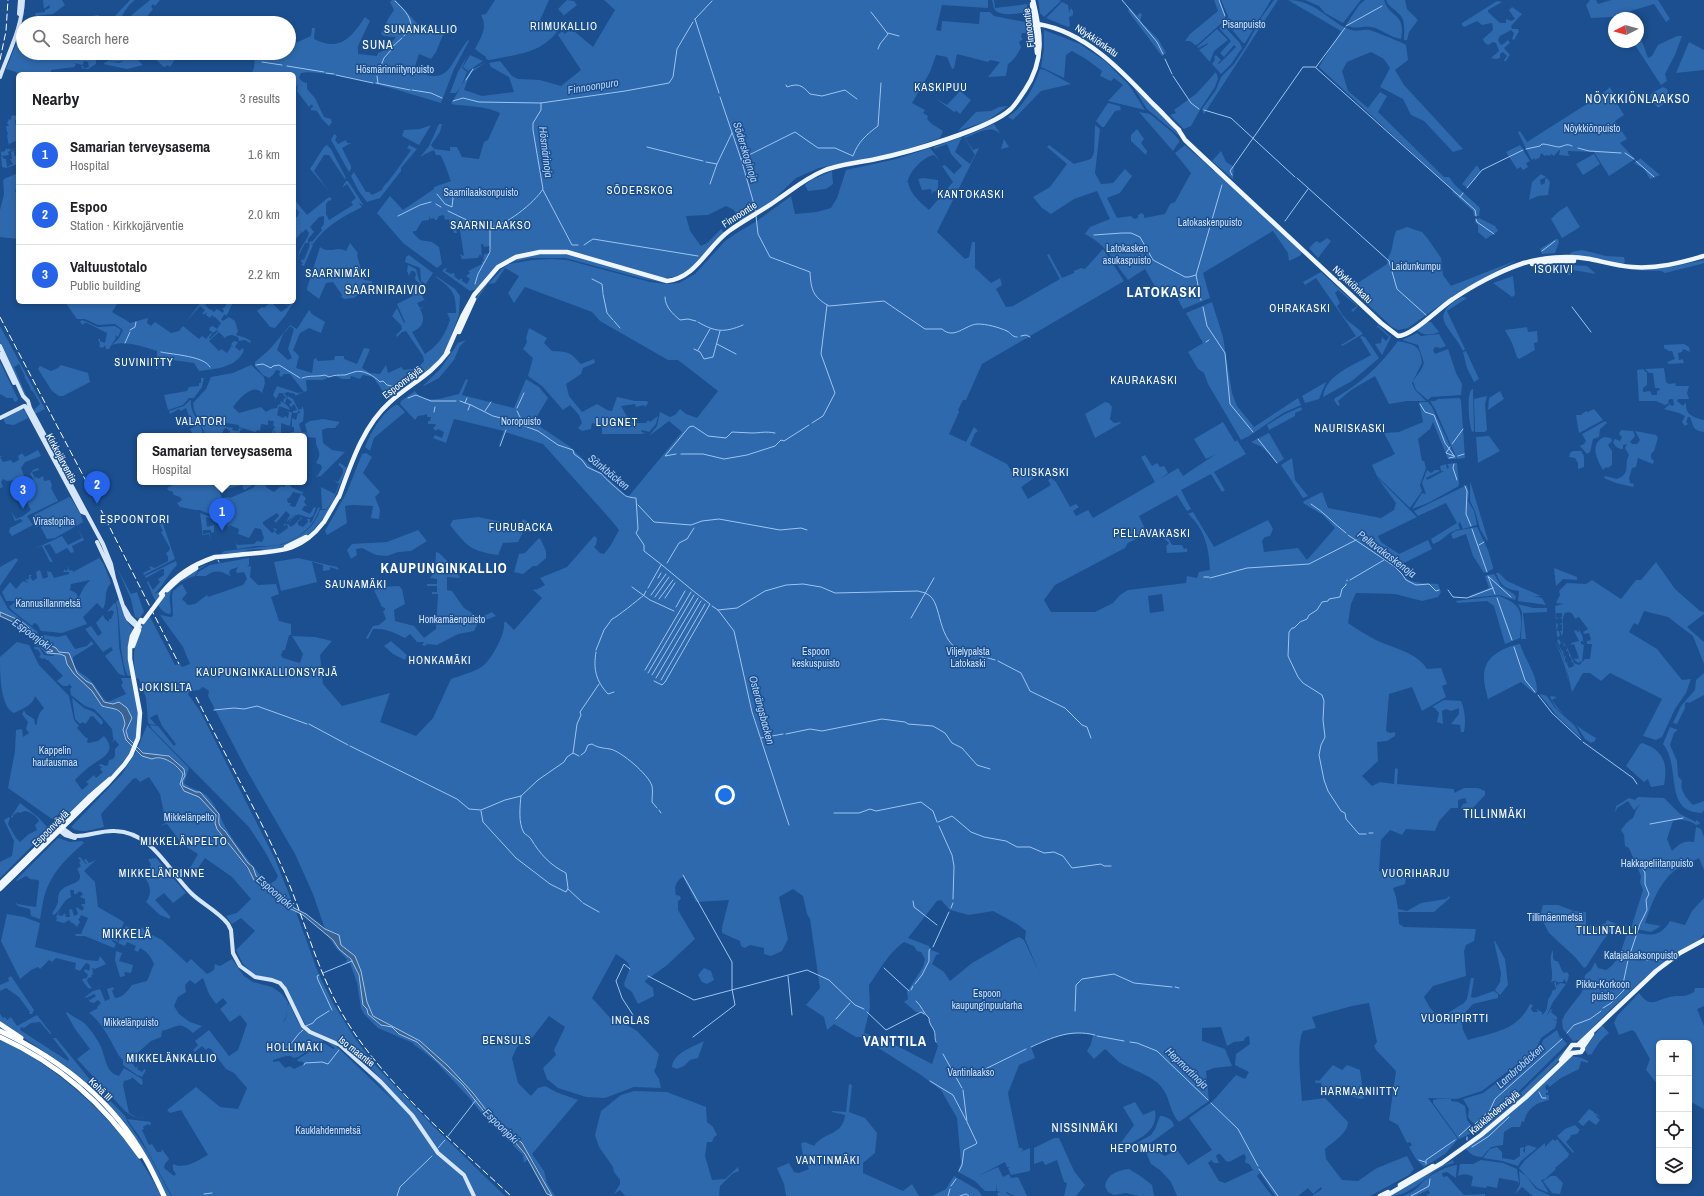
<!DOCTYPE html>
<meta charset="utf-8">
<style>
body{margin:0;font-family:"Archivo Narrow",sans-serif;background:#f2f2f2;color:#202124}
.controls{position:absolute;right:12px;bottom:12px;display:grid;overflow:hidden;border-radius:6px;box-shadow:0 2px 6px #0003}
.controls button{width:36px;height:36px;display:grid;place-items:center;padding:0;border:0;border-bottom:1px solid #e0e0e0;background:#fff;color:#202124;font:20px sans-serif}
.compass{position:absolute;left:1608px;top:12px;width:36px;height:36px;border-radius:50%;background:#fff;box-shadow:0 2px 6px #0003;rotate:264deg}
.you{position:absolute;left:725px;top:795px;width:14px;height:14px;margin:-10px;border:3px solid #fff;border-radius:50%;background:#1a73e8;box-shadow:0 0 0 6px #1a73e833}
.badge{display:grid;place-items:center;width:26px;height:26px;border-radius:50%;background:#2563eb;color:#fff;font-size:13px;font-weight:700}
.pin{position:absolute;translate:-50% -33px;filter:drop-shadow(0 1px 2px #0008)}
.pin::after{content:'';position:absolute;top:21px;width:14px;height:12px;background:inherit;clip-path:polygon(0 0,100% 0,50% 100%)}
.popup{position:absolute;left:137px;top:433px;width:170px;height:52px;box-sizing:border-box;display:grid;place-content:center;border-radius:6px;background:#fff;filter:drop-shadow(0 1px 3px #0005);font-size:13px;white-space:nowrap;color:#757577}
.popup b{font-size:15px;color:#202124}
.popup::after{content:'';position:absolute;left:50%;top:100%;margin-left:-8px;border:8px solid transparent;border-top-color:#fff}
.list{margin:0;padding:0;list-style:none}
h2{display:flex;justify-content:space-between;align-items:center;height:52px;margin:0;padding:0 16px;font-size:17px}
h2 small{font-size:13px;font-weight:400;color:#757577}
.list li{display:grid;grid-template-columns:26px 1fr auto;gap:12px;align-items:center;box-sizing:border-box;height:60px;padding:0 16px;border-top:1px solid #e0e0e0}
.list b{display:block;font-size:15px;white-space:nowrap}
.list p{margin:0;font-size:13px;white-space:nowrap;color:#757577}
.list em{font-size:13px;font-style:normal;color:#757577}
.icon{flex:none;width:22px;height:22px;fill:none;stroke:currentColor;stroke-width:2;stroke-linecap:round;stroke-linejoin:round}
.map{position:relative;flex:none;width:1704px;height:1196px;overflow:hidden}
.search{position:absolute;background:#fff;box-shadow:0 2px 6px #0003;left:16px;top:16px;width:280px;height:44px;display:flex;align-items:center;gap:10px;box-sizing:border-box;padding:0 14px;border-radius:22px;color:#757577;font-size:15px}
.panel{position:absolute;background:#fff;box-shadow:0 2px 6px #0003;left:16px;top:72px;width:280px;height:232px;border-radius:6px}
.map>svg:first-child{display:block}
.green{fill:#2e69ad;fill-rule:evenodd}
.water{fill:#3c6290;stroke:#9cc4f0}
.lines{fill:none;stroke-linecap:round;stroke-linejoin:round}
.stream{stroke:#9cc4f0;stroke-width:1}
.secondary{stroke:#d6e6fa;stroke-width:4}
.primary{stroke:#f0f6ff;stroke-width:4.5}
.highway{stroke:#fff;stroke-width:5}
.rail{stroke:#fff;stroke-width:1;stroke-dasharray:7 3;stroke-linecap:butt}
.primary-bridge{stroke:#f0f6ff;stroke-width:4.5}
.labels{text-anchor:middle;stroke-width:3;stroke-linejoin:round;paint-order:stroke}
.park-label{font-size:10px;fill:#cfe3fa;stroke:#1b4f8f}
.street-label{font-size:10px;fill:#fff;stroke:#1b4f8f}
.neighbourhood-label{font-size:11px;letter-spacing:1px;fill:#fff;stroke:#1b4f8f}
.water-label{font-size:11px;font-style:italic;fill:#b5d3f5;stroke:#1b4f8f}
.quarter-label{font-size:12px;letter-spacing:1px;fill:#fff;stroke:#1b4f8f}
.district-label{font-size:14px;font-weight:bold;letter-spacing:1px;fill:#fff;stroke:#1b4f8f}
</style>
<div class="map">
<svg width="1704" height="1196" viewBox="0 0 1704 1196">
<rect width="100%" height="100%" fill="#1b4f8f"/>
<path class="green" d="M 43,0 L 62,0 L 65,5 L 53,14 L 36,16 L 35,13 L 45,12 L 45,10 L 50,8 L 49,5 L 44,9 Z
M 130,0 L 135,0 C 125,7 125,14 117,23 L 84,23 L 84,17 L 99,15 L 99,17 L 113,18 Z
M 150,0 L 160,0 L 155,6 L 153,4 L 151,7 L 153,9 L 142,23 L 122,23 Z
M 392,0 L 396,0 L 420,27 L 445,30 L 436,52 L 431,59 L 419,54 L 416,63 L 414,71 C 451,86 448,65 468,40 L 469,41 L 454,69 L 441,103 C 403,92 365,79 326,74 C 318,73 309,71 301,73 L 299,78 L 303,82 L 307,83 L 307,89 L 315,98 L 324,117 L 331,119 L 332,122 L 329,126 L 322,119 L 317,111 L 311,110 L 311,108 L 313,107 L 312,104 L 309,107 L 297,91 L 298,84 L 296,87 L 294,87 L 294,74 L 251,74 L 254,68 L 255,53 L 289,53 L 289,46 L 311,36 L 312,28 L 315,28 L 314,39 C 340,52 351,38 365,17 L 370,21 L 358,46 L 358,54 L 377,56 L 378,53 L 385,50 L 396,37 L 384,36 L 381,34 L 388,19 L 394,10 L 390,2 Z
M 495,0 L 549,0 L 540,20 L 557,29 L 559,29 C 542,54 517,54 489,60 L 486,59 L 486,57 L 475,49 C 481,37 488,28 481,15 L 486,14 Z
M 567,0 L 574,1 L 577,5 L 563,16 L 563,14 L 558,9 Z
M 604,0 L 988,0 L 988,8 L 942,5 L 936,30 L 941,31 L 942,21 L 979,24 L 980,12 L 990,12 L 994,16 L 1030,23 L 1033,33 L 1022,33 L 1021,37 L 1023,39 L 1019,42 L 1021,47 C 1018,54 1014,60 1008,64 L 1006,76 L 988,77 L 1000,62 L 990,60 L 988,62 L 957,54 L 954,68 L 952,69 L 947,57 L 936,55 L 930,72 L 912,103 L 925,110 L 923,113 L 928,116 L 927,119 L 932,124 L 943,131 L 940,138 L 899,152 L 819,168 L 796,178 L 768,205 L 740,222 L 734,210 L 726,206 L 708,215 L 686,216 L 690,231 L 701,246 L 707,243 L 721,229 L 724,233 L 688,271 L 681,276 L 664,278 L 565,251 L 518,255 L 498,264 L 476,289 L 470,291 L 442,271 L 445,268 L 447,269 L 445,271 L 451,274 L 453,273 L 455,274 L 454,276 L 459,280 L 462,278 L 462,281 L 467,284 L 470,279 L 466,276 L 470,273 L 468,271 L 482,264 L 482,261 L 485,261 L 483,260 L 484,254 L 491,253 L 490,246 L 484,247 L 483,244 L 481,244 L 482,257 L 480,254 L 478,258 L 462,259 L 460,254 L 464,256 L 459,224 L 455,224 L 457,233 L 454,233 L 452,227 L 450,227 L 449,219 L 445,220 L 444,215 L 439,216 L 437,220 L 435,220 L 434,218 L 430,219 L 429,215 L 429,220 L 422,221 L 416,231 L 413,231 L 413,233 L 420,240 L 432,242 L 439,247 L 442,264 L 437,268 L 403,243 L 377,213 L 390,196 L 403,210 L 434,189 L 434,187 L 451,181 C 449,176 443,158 440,155 L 436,155 L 434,150 L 423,155 L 423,156 L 421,156 L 429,146 L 439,124 L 442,124 L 440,132 L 431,145 L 434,149 L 450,151 L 450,147 L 457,147 L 462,157 L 479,159 L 484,142 L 488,140 L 500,113 C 484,105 468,107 451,104 L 470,71 L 486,62 L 472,72 L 468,79 L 464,90 L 482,96 L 514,92 L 509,77 L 491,67 L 489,63 L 500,61 L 512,76 L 518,79 L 540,80 L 561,86 L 581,70 L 558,35 L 562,31 L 565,34 L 568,31 L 575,32 L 593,47 L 615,10 Z
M 992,0 L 994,0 L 995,8 L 1027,4 L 1028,11 C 1021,14 1001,17 995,10 C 993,7 993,3 992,0 Z
M 1038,0 L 1059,0 L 1061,1 L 1044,17 L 1040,13 Z
M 1214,0 L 1220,0 L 1225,14 L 1225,20 L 1197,45 L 1195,45 L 1190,41 L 1185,41 L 1190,34 L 1218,11 Z
M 1221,0 L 1271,0 L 1245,43 L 1243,43 L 1226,22 L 1228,16 Z
M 1274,0 L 1278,0 L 1204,114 L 1202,109 L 1216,90 L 1221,77 L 1234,64 L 1246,46 L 1261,18 Z
M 1288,0 C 1316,0 1327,21 1351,30 C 1357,32 1363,29 1369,30 C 1371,30 1404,43 1406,45 L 1408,60 L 1395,70 L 1404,85 L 1463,149 L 1453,152 L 1424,121 L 1411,115 L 1403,99 L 1380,87 L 1390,68 L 1384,59 L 1371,52 L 1347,62 L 1342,71 L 1348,91 L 1368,108 L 1380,92 L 1387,96 L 1378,112 L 1444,177 L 1449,177 L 1455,185 L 1480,208 L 1479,216 L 1474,216 L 1473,211 L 1452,192 L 1453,191 L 1319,67 L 1341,31 Z
M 1305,0 L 1361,0 L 1343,23 L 1325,13 L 1319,6 Z
M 1365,0 L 1384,0 C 1390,19 1406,12 1401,39 C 1389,37 1380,28 1371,27 C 1361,26 1355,30 1346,25 L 1359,5 Z
M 1386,0 L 1405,0 L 1407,9 L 1418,20 L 1409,32 L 1407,40 L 1404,40 C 1404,31 1406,20 1399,14 C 1394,8 1389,8 1386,0 Z
M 1590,0 L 1596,0 L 1598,4 L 1611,0 L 1658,0 L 1670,19 L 1666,22 L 1654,4 L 1611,17 L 1591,18 L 1586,5 Z
M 1497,1 L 1502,2 L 1488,10 L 1488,12 L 1500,23 L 1506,23 L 1506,19 L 1511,21 L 1515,19 L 1509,10 L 1512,7 L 1522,14 L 1511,26 L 1512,29 L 1518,29 L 1519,31 L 1514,40 L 1512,39 L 1514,33 L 1511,30 L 1500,36 L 1498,40 L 1500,44 L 1502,45 L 1508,40 L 1510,43 L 1504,48 L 1510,55 L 1505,62 L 1504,60 L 1507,56 L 1503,52 L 1500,54 L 1500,58 L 1496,59 L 1491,58 L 1499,51 L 1496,43 L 1493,42 L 1488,45 L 1484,42 L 1483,39 L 1493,30 L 1492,23 L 1482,25 L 1477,21 L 1464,27 L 1462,25 L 1462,23 Z
M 1062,2 L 1068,5 L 1069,12 L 1071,8 L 1073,11 L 1073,15 L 1069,17 L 1070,26 L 1068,27 L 1046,18 Z
M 1130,8 L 1137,16 L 1139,13 L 1142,14 L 1140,21 L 1158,39 L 1166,53 L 1162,56 L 1128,11 Z
M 1223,25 L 1239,42 L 1242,48 L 1231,64 L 1221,74 L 1212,64 L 1215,59 L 1214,57 L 1216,55 L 1221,60 L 1218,63 L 1219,64 L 1236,47 L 1234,45 L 1224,57 L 1220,53 L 1231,41 L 1220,29 L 1220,27 Z
M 1217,29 L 1228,40 L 1214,51 L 1210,62 L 1199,50 L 1208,44 L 1208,43 L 1198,48 L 1197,47 Z
M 1044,30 L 1080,44 L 1105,61 L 1129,85 L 1145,110 L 1108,101 L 1123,85 L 1114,78 L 1111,81 L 1100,76 L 1102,71 L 1086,59 L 1072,51 L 1066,55 L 1064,78 L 1041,67 L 1044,49 Z
M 1640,36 L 1648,58 L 1652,56 L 1658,45 L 1677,36 L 1682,36 L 1675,55 L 1665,74 L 1667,81 L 1661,85 L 1633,42 L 1638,42 L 1638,37 Z
M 19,37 L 20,38 L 19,44 L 23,44 L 23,53 L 90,53 L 91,55 L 96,53 L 96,64 L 88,69 L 83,69 L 81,66 L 83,66 L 84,69 L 89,67 L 88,62 L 84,61 L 83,65 L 74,63 L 76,65 L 74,67 L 51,70 L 51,74 L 18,74 L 16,72 L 6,69 Z
M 1689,42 L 1704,50 L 1704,70 L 1676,73 Z
M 100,53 L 124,54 L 125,59 L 132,54 L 143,65 L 127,69 L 103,64 L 108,61 L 119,63 L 125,60 C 116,63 107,62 101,55 Z
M 152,53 L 182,53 L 178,60 L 175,59 L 170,67 L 168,65 L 164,67 L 154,58 Z
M 470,55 L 483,61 L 468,71 L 463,67 Z
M 467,56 L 462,68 L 467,72 L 461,87 L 456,93 L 450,93 L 458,72 Z
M 1040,69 L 1045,70 L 1071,84 L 1041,91 L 1013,120 L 1008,117 C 1024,106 1034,88 1040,69 Z
M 1216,72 L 1218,78 L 1215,87 L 1201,108 L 1191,126 L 1184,129 L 1170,115 L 1176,113 L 1174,110 L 1196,94 Z
M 1132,85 L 1179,134 L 1178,135 L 1147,109 Z
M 1610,87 L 1618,102 L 1616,102 L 1624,115 L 1615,121 L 1627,139 L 1620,143 L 1635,159 L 1609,176 L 1594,152 L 1568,151 L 1568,154 L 1570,156 L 1559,155 L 1560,150 L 1559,150 L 1554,156 L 1551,154 L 1550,156 L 1547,155 L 1545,156 L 1541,153 L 1539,159 L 1538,158 L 1535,160 L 1534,157 L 1533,160 L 1531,159 L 1518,132 L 1520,131 L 1527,142 L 1601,95 Z
M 1663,87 L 1667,89 L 1670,99 L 1658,108 L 1650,97 L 1652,93 Z
M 960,91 L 971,100 L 960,114 L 957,111 L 954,112 L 935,98 L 947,105 Z
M 1108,103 L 1120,106 L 1121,110 L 1115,111 L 1104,127 L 1102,127 L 1096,121 Z
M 1008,106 L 987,121 L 958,131 L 976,112 L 991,111 L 999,107 Z
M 1139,112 L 1150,114 L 1172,132 L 1179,140 L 1179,142 L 1173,151 Z
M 13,115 L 17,116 L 17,118 L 15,121 L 16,126 L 18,126 L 18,140 L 9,144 L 9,146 L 7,136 L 8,132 L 7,132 L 6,126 L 9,126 L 7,123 L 9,119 L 11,120 L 11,117 Z
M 994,124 L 1009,147 L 1001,149 L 1004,139 C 994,122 980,132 965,138 L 973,150 L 979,148 L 937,232 L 965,259 L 969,257 L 972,242 L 975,242 L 975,268 L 991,283 L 1000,278 L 1002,285 L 996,289 L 1006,307 L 1013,306 L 1060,279 L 1047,255 L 1049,254 L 1062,278 L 1074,273 L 1074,271 L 1081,268 L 1085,269 L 1103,249 L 1124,281 L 982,364 L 966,400 L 963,400 L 958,410 L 959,412 L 949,434 L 966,442 L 974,427 L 978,431 L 975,433 L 970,445 L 1007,464 L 1015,477 L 1028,469 L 1034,478 L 1021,487 L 1028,499 L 1051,485 L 1048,480 L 1051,478 L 1056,482 L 1070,507 L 1076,504 L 1079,507 L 1073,511 L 1076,516 L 1088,510 L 1093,518 L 1155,482 L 1141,457 L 1145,455 L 1152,466 L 1157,463 L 1160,467 L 1164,466 L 1168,473 L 1160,479 L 1178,468 L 1183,476 L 1216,454 L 1206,459 L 1194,439 L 1223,422 L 1235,442 L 1237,440 L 1246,454 L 1214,472 L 1225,490 L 1222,492 L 1211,474 L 1181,490 L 1191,509 L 1187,511 L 1177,495 L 1139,516 L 1147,533 L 1128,543 L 1125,548 L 1055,585 L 1044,600 L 1051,612 L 1095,612 L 1113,603 L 1120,595 L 1128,590 L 1186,583 L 1187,576 L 1197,578 L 1199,572 L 1210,570 C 1209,548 1205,529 1188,514 L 1193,512 L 1214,547 L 1268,520 L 1273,529 L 1270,536 L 1265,537 L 1262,541 L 1264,552 L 1298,548 L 1307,560 L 1335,528 L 1323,515 L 1303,503 L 1304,501 L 1322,492 L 1328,508 L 1381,518 L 1394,510 L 1396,503 L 1377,477 L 1417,517 L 1378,536 L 1381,542 L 1399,554 L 1428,540 L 1432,549 L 1400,565 C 1401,585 1423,583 1438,584 L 1441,592 L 1438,597 L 1422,601 L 1395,594 L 1356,593 L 1351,604 L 1348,623 C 1357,629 1366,635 1376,640 C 1392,648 1417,652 1427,669 L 1441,668 L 1447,684 L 1442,686 L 1446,697 L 1422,711 L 1412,687 L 1389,694 L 1386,731 L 1390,733 L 1395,732 L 1395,736 L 1387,741 L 1377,742 L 1378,761 L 1362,776 L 1372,786 L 1380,782 L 1394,784 L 1395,768 L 1398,769 L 1397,784 L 1454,789 L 1454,793 L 1464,788 L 1478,788 L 1485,791 L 1485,795 L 1469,812 L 1461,808 L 1463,804 L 1467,803 L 1465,798 L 1458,800 L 1458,808 L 1451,808 L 1439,821 L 1435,831 L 1406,829 L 1402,835 L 1390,830 L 1381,840 L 1379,871 L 1400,878 L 1410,872 L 1409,869 L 1411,868 L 1425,870 L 1421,876 L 1415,879 L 1406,878 L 1405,884 L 1393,888 L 1396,897 L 1398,909 L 1407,911 L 1421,903 L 1446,899 L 1449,896 L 1450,898 L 1434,912 L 1398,912 L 1399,924 L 1404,927 L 1476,929 L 1474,941 L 1466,945 L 1464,951 L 1466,976 L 1433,986 L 1424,997 L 1430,1008 L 1440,1018 L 1464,1003 L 1467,999 L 1471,978 L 1474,978 L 1471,997 L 1474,998 L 1494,991 L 1498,994 L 1498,998 L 1473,1004 L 1461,1017 L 1463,1030 L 1468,1040 C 1494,1032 1517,1031 1530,1004 L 1533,1005 L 1531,1009 L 1533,1012 L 1538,1012 L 1536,1009 L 1542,1012 L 1542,1015 C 1548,1010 1547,1007 1548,1000 C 1549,997 1552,995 1552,991 L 1556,989 L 1560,983 L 1566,984 L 1553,1002 L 1546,1017 L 1551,1009 L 1552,1010 L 1551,1012 L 1557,1017 L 1557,1020 L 1552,1019 L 1557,1021 L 1555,1028 L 1541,1038 L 1536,1050 L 1482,1091 L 1457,1099 L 1428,1098 L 1458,1139 L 1445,1154 L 1424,1167 L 1416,1159 L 1409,1147 L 1412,1145 L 1410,1142 L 1407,1143 L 1398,1125 L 1389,1120 L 1396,1071 L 1376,1050 L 1374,1046 L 1377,1042 L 1369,1003 L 1352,1006 L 1312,1017 L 1316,1028 L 1303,1031 C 1296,1044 1301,1084 1302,1101 L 1325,1098 L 1348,1122 C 1348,1133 1333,1142 1325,1149 L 1326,1159 L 1342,1180 L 1358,1181 L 1377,1168 L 1407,1156 L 1414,1169 L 1409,1175 L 1370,1196 L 1312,1196 L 1322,1189 L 1321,1187 L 1313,1194 L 1308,1188 L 1298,1196 L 1275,1196 L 1260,1173 L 1257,1176 L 1272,1196 L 1177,1196 L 1171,1182 L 1160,1170 L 1151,1164 L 1145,1150 L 1149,1147 L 1165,1156 L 1177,1150 L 1188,1165 L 1212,1150 L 1189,1118 L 1213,1101 L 1236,1075 L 1245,1079 L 1249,1072 L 1235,1065 L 1236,1054 L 1250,1044 L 1249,1036 L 1246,1037 L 1243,1041 L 1234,1042 L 1227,1046 L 1221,1027 L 1202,1028 L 1202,1041 L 1225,1049 L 1232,1066 L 1214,1068 L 1206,1071 L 1209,1101 L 1179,1122 C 1170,1113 1170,1099 1163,1089 C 1155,1076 1131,1070 1119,1062 C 1114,1058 1110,1053 1105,1049 L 1094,1059 L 1087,1051 L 1091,1044 L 1093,1035 C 1071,1029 1051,1038 1031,1047 L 1035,1058 L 1019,1065 L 1008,1093 L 1009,1099 L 1019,1148 L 1022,1148 L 1023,1150 L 1020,1152 L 1030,1148 L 1030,1171 L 1011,1175 L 1008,1168 L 1010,1167 L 1007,1167 L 1005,1162 L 978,1176 L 998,1167 L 1003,1177 L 1009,1174 L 1011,1178 L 1018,1177 L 1027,1196 L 1014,1196 L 1007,1192 L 1006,1193 L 1011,1196 L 998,1196 L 997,1193 L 1001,1192 L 997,1191 L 996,1184 L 996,1191 L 985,1191 L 975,1181 L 958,1172 L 961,1163 L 957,1118 L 941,1090 L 921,1075 L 861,1037 L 856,1037 L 834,1024 L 827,1030 L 824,1017 L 806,1005 L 820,988 L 810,919 L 807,914 L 803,896 L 793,889 L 779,897 L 788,939 L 782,951 L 771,956 L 764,954 L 764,948 L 750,945 L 745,948 L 741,946 L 740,941 L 722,933 L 722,927 L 729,900 L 696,902 L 683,877 C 676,880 674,888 676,895 L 680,896 L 681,899 L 678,901 L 678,910 L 695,939 L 666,966 L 646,980 L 645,982 L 653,988 L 654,996 L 638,1004 L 632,992 L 625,987 L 624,984 C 630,966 635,966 616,954 L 592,998 L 613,1021 L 618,1019 L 637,1031 L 659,1054 L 656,1067 L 654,1071 L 659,1079 L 661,1088 L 634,1087 L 605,1098 L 586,1097 L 558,1088 L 547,1079 L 543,1068 L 556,1055 L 554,1050 L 565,1027 L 549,1016 L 532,1038 L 517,1047 L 512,1058 L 518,1083 L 531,1096 L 538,1088 L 545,1086 L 556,1092 L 578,1100 L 532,1154 L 544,1171 L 547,1183 L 555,1196 L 552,1196 L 535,1164 L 520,1141 L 493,1119 L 473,1093 L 448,1066 L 420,1041 L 373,1016 L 367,1002 L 361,971 L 355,956 L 341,945 L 337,933 L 325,929 L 313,894 L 295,854 L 246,769 L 208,696 L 209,691 L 203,687 L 199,690 L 190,691 L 188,694 L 200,711 L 275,859 L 295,909 L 284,897 L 264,883 L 256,876 L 252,865 L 248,863 L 225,831 C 216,825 220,821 218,812 L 200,792 L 196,792 L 184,787 L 182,781 L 184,769 C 179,765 173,757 167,755 C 156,753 145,758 138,747 L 147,725 L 189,768 L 184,783 C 191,790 200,789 207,796 C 218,807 221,821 229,833 C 240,851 255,868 268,885 L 276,880 L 278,876 L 264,850 L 249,827 L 152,729 L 150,725 L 158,726 L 174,746 L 176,744 L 162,726 L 157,714 L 150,718 L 156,725 L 149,724 L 148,722 L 146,698 L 139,679 L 136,678 C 131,654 135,634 149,615 L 175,665 L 180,664 L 182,667 L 190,664 L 183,647 L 160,615 L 171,617 L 173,616 L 172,595 L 173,591 L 182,584 L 187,593 L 182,599 L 188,605 L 195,604 L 207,595 L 208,597 L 243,585 L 247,579 L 244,572 L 237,573 L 236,571 L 238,567 L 230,570 L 229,574 L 231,575 L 230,576 C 222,571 214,569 206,576 L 196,576 L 198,572 L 210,565 L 249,558 L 249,565 L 247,567 L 251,566 L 250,577 L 258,585 L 276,584 L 279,594 L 271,597 L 279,621 L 291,624 L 291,635 L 289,635 L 285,650 L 283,650 L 281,655 L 283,658 L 300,663 L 303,654 L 292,636 L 315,637 L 332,641 L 320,655 L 323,684 L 342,706 L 390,693 L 380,722 L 416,736 L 433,718 L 451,679 C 461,675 475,672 483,666 C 492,659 506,633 504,622 L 506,622 L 514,630 L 542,598 L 533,590 L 535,589 L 536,590 L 545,585 L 540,578 L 567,567 L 594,536 L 597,538 L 596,545 L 594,547 L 600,553 L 604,554 L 611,545 L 619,530 L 611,520 L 543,444 L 505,432 L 498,446 L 504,431 L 454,419 L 446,443 L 433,438 L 435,435 L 442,438 L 444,432 L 438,429 L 436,431 L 433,428 L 436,425 L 435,424 L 428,424 L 428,421 L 430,421 L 431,417 L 427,417 L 427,414 L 426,414 L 425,415 L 418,416 L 415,420 L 400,404 L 401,401 L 415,391 C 425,406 445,397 459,394 L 466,379 L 468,380 L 462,395 L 514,408 L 526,379 L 539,387 L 548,398 L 536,418 L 536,424 L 569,446 L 594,469 L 601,472 L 628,497 L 682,432 L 669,421 L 649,436 L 657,426 L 660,412 L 670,417 L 675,415 L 680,409 L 686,414 L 697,418 L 718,391 L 678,360 L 668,360 L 600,321 L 592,312 L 525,287 L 514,303 L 508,293 L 519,276 L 505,268 L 495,283 L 488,284 L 502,269 L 509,264 L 532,260 L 552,259 L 567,260 L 650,282 L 667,284 L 679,283 L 695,274 L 725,241 L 735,234 L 757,221 L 791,196 L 795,214 L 817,212 L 831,208 L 837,198 L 846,170 L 896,159 L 930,148 L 940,161 L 934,155 C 925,156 910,170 908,181 L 906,181 L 908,182 C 910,194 920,202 929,210 L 953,182 L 942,166 L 945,165 L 954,174 L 962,166 L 951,154 L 947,144 L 934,149 L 934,147 L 962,137 L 955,152 L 970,164 L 975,155 L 964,137 ZM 1162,594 L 1164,611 L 1150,613 L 1148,596 ZM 941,900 L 950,910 L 969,915 L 993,911 L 1017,924 L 1026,931 L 1025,939 L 1039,972 L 1024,940 L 1019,937 L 1012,940 L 972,963 L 950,981 L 944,972 L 932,964 L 936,955 L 939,954 L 939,953 L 931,950 L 929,946 L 908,938 L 937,901 ZM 904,942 L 914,946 L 917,951 L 921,952 L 925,959 L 923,967 L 907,992 L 908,999 L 904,1002 L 916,1012 L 921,1012 L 929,1018 C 929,1027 933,1027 935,1033 C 936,1039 935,1041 938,1046 L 932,1064 L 884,1039 L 864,1033 L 870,1008 L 869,985 C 880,970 888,953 904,942 ZM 1218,1154 L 1220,1154 L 1226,1161 L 1229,1162 L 1244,1154 L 1246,1157 L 1245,1162 L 1250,1165 L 1253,1170 L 1225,1183 L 1219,1181 L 1208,1163 L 1211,1160 L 1214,1163 L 1219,1163 L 1216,1156 Z
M 431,125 L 419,145 L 402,136 L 404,130 L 420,129 Z
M 1095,125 L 1100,129 L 1095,173 L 1101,184 L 1113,183 L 1125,169 L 1132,176 L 1120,193 L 1107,198 L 1117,218 L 1131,216 L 1134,219 L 1138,218 L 1138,215 L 1142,213 L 1144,215 L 1144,218 L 1165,214 L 1170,204 L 1175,202 L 1191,173 L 1175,153 L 1185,145 C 1194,154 1205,161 1213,171 L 1215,170 L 1302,252 L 1301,255 L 1289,261 L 1288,253 L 1273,231 L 1203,273 L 1210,298 L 1183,309 L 1173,290 L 1161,297 L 1145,269 L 1128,280 C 1113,261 1108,246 1085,234 L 1090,227 L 1110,219 L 1097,191 L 1074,199 L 1051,214 L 1042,208 L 1033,197 L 1050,187 L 1067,164 L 1047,147 L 1049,145 L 1074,164 L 1091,159 L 1094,153 Z
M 1137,129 L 1144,139 L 1141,143 L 1147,151 L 1146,155 L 1131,141 L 1131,135 Z
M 334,134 L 337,136 L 335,140 L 338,144 L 346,140 L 347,143 L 351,143 L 342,148 L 351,166 L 351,169 L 349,172 L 331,140 Z
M 0,142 L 1,152 L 5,151 L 6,148 L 8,150 L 9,148 L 10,150 L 18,147 L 8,152 L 9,155 L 2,156 L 4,159 L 6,159 L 7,167 L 13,164 L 10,159 L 12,159 L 11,152 L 15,150 L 14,152 L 15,156 L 17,156 L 18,164 L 6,168 L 2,167 Z
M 327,145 L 331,149 L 346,178 L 345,179 L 329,155 L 324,155 L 314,171 L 329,191 L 310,169 L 324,147 Z
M 409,145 L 417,149 L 401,168 L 401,171 L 380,198 L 367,202 L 358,190 L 351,176 L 354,172 L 366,192 L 369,192 L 372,195 L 382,190 C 383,185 387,184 390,179 C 397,170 404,160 411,150 L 407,148 Z
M 1520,145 L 1530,161 L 1526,163 L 1528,167 L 1523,170 L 1521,167 L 1517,169 L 1506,152 Z
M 1221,151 L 1226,162 L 1234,167 L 1233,179 L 1212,161 Z
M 1594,154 L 1600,164 L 1583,175 L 1576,164 Z
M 1641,158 L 1641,159 L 1660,175 L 1650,179 L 1644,169 L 1634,163 Z
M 1477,165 L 1481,172 L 1467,188 L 1462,184 Z
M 832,171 L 833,184 L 826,189 L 808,191 L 805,185 L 811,180 Z
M 18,173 C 18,180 17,184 15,192 L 18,194 L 18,239 L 0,237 L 0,210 L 4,194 L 3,180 L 6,178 Z
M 1541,174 L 1546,177 L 1540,180 L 1541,185 L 1545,183 L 1545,179 L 1547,178 L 1550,182 L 1548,195 L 1538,196 L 1529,200 L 1532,182 Z
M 923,178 L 938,180 L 938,189 L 941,192 L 940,195 L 938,192 L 934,191 L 932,194 L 931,189 L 922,190 L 918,179 Z
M 346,181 L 348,181 L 364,206 L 358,202 L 362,207 C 341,218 328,224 313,244 L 310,243 L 313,245 L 304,266 L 301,265 L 303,263 L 301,262 L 302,259 L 304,260 L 310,245 L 309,244 L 310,241 L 312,242 L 322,230 L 321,228 L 324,224 L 324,216 L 319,217 L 310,227 L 314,232 L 308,239 L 308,243 L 305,243 L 298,257 L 300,259 L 298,258 C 299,247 307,241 309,233 L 306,229 L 302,233 L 300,231 L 301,233 L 294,241 L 294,219 L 298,216 L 299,212 L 294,206 L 294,199 L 307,215 L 329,197 L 332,199 L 330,201 L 333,206 L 329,200 L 326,204 L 326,214 L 329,220 L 353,205 L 351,202 L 356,198 L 347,184 L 343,187 L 343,186 Z
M 1567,206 L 1580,227 L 1562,238 L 1551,219 L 1558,212 Z
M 1479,218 L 1495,226 L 1498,231 L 1486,239 L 1478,232 L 1478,225 L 1475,222 L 1475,220 Z
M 1407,227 L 1422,232 L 1428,239 L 1441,258 L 1443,275 L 1451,286 L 1517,260 L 1460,291 L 1408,328 L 1398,330 L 1392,327 L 1348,286 L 1353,282 L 1356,284 L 1387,264 C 1387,257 1391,254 1392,248 C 1393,242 1394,237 1396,231 Z
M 1327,238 L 1331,241 L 1318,258 L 1309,248 L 1316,241 L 1320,243 Z
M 1556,239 L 1558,239 L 1559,242 L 1555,253 L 1542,254 L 1540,249 Z
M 350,243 L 358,253 L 357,255 L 364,280 L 372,281 L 372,286 L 371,284 L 363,283 L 363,286 L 365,286 L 363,292 L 361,289 L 361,292 L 354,298 L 344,299 L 341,297 L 342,295 L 333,282 L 326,283 L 319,299 L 307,290 L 307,288 L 320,247 C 329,254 337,246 346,251 Z
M 1582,250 L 1606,256 L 1624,257 L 1625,262 L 1622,264 L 1592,258 L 1568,256 L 1572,252 Z
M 554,253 L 572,255 L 666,283 L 644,279 L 565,258 L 531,258 L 508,263 L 501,267 L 494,274 L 474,304 L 473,303 C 498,264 507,257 554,253 Z
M 409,255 L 433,273 L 426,284 L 421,281 L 420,268 L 405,262 L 406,257 Z
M 1704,260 L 1704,263 L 1701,264 L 1665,273 L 1661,271 L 1633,270 L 1671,267 Z
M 408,265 L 416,269 L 419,280 L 424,286 C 420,293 421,294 425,301 L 424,300 L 417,303 L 420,308 L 425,306 L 420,309 C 426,320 423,327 412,332 L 425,354 C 438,346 446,334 450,319 L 447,313 L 456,313 C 456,292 452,289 436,277 L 436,276 L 455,289 L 460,296 L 459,315 L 450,339 L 451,341 L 446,351 L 429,371 L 394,396 L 393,393 L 399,388 L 397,381 L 396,389 L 386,396 L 373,377 L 363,375 L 360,379 L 351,376 L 350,379 L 342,379 L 333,375 L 323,380 L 306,380 L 307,391 L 304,392 L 290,374 L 284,374 L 281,377 L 279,375 L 280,371 L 276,370 L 273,375 L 269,378 L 263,375 L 255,366 L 255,362 L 270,349 L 290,325 L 297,329 L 309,310 L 312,314 L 325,322 L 321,333 L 309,328 L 300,333 L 293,350 L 299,356 L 296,368 L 312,373 L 314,359 L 316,358 L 318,361 L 334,360 L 335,356 L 344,356 L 344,359 L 357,364 L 364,348 L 370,349 L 362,368 L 370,373 L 380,374 L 386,365 L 388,373 L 401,367 L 404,370 L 418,368 L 424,361 L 423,356 L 406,331 L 402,332 L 397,337 L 396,335 L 402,329 L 401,325 L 392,316 L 397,308 L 404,323 L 405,322 L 397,304 L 413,296 L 409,286 L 403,283 L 409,284 L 414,288 L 420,286 L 419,283 L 415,279 L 416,274 L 414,271 L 411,271 L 409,276 L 407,271 ZM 290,326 L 294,329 L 288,349 L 292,358 L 288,360 L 277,350 L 283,334 Z
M 1568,265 L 1587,266 L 1596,274 L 1573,270 L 1571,275 L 1567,275 Z
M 1321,272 L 1358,306 L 1353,312 L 1351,310 L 1357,306 L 1338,290 L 1335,293 L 1340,303 L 1337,306 L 1343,316 L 1345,316 L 1344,317 C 1350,324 1358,327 1363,334 L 1342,346 L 1341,345 L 1356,336 L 1316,278 L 1305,285 L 1303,282 Z
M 1513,276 L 1515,295 L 1512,297 L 1493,283 Z
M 1462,297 L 1467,298 L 1447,311 L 1465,349 L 1463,351 C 1451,326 1426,317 1462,297 Z
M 65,302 L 115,302 L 117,304 L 112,312 C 118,316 124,318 130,323 L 148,318 L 147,323 L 151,326 L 155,322 L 171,333 L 179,331 L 183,326 L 199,339 L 202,336 L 206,339 L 211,333 L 212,334 L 209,338 L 210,339 L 218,331 L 217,330 L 213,333 L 209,330 L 210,327 L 213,326 L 217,329 L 221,323 L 215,317 L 211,320 L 214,317 L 212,315 L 210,318 L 206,315 L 207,312 L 205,314 L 202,314 L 205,310 L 200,306 L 186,322 L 201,302 L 206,304 L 204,307 L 205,305 L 209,309 L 209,310 L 210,309 L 214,312 L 217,309 L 223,313 L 224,311 L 222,308 L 224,308 L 228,302 L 233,302 L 227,315 L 226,316 L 225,314 L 221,319 L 223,321 L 229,317 L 235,321 L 238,331 L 236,335 L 246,338 L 251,341 L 250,343 L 245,340 L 239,341 L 238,337 L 232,335 L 227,336 L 225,338 L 219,332 L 209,341 L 219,351 L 221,349 L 227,353 L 231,347 L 230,345 L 233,347 L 231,344 L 234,341 L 238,342 L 235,347 L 240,351 L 242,348 L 244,350 C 237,368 215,369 199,371 L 194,363 L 165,359 L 159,363 L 158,369 L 156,369 L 157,351 C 144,347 126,340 112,345 L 119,338 L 123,330 L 115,324 L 98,325 L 85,319 L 77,319 Z
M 271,302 L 281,312 L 288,307 L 284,302 L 288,306 L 294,302 L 285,316 L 275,328 L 270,327 L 257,311 L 262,307 L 264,308 Z
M 1212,302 L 1223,337 L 1232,393 L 1237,406 L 1254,427 L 1298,398 L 1301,405 L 1283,413 L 1249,436 L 1241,440 L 1208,384 L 1204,373 L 1198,369 L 1188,352 L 1203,343 L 1186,313 Z
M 82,320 L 98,327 L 115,326 L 121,330 L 118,337 L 115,335 L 116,338 L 109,349 L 106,349 L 105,345 L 103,348 L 99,347 L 100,344 L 98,339 L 100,339 L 100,341 L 105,343 L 107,333 L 87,323 L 84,323 L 83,325 L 80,322 Z
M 1427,322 L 1431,322 L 1439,332 C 1432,335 1423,336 1417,330 Z
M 1378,325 L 1391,337 L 1382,355 L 1375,344 L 1381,343 L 1382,337 L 1386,341 L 1389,337 L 1378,327 L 1376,328 Z
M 0,326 L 45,409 L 35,414 L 34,410 L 40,404 L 33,391 L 30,390 L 31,389 L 25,378 L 24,379 L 25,376 L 19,364 L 14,367 L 26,395 L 24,396 L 0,344 Z
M 1527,327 L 1528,332 L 1537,331 L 1538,342 L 1534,343 L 1535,350 L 1519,359 L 1517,357 L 1512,343 L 1505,330 Z
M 529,328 L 547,338 L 544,343 L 552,351 C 571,352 569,352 581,364 L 594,359 L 595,363 L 583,368 L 581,374 L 566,384 L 569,396 L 582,412 L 597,404 C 602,406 606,411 612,411 L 617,397 L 635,401 L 647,401 L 648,403 L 645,407 L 644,405 L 636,407 L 635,404 L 621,406 L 630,422 L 636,421 L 637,423 L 646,423 L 648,420 L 650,422 L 658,416 L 656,424 L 649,432 L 642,430 L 641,432 L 646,433 L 641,434 L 602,434 L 602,426 L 592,423 L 591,429 L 582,431 L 578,428 L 582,423 L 579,415 L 570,405 L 563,410 L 542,386 L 528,376 L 533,358 L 523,349 L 527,342 L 526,338 Z
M 1417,333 L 1421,336 L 1439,334 L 1446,346 L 1441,348 L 1435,347 L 1433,350 L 1435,354 L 1448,349 L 1456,373 L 1462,384 L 1461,395 L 1431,397 L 1428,400 L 1416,390 L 1413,381 L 1421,370 L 1424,363 L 1418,345 L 1402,340 Z
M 1362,336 L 1365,337 L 1379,358 L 1352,381 L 1323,397 C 1326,374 1353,366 1371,355 L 1360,337 Z
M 466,340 L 460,346 L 454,360 L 439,378 L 424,386 L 423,386 L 441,368 L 458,343 Z
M 1398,341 C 1414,345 1420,344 1422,363 L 1412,383 L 1415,390 L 1426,401 L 1407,401 L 1389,404 L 1375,376 L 1351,390 L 1338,401 L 1340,405 L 1338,406 L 1334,400 L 1335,398 C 1359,385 1381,365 1398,341 Z
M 1684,344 L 1689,347 L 1690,352 L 1683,349 L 1682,352 L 1678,353 L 1679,360 L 1683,359 L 1684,363 L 1669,364 L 1667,362 L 1675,359 L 1672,351 L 1669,351 L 1664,348 L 1664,345 Z
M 1466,351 L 1479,379 L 1474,382 L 1467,368 L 1463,352 Z
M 0,362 L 18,399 L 16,402 L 14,401 L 13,398 L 7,398 L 0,394 Z
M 61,365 L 88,373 L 90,382 L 63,396 L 59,396 L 52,391 L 38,369 L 40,366 L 51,371 L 58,368 Z
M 251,365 L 264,377 L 265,383 L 262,393 C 253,382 239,399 233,407 L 239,413 L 261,407 L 266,412 L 271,409 L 277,408 L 278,405 L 281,404 L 280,401 C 285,403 289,406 290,410 L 279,406 L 277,415 L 283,418 L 285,416 L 288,418 L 289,411 L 285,411 L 292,412 L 290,426 L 281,423 L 281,436 L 280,436 L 280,433 L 275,434 L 275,429 L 273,436 L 268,436 L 267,434 L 268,431 L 268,434 L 271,435 L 274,428 L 276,428 L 273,425 L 274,421 L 270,421 L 270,420 L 268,421 L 268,425 L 261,424 L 260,431 L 258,430 L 255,432 L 239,427 L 239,425 L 226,423 L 226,427 L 233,428 L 232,430 L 238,431 L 239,428 L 243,429 L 240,430 L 239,435 L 243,436 L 229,436 L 230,431 L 226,428 L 224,429 L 221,436 L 206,436 L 194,410 L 193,403 L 206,389 L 211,377 L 233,373 Z
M 1664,368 L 1666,382 L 1669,384 L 1675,383 L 1676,386 L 1689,386 L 1687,393 L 1689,399 L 1678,399 L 1677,401 L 1683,406 L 1685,403 L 1686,404 C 1685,415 1695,418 1704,420 L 1704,432 C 1692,430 1694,427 1690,417 L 1688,417 L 1686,422 L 1688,424 L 1685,426 L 1682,422 L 1685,416 L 1679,413 L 1664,409 L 1670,404 L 1672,406 L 1674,405 L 1673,399 L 1670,399 L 1668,401 L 1669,403 L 1665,405 L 1656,401 L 1639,401 L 1637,370 L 1643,369 L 1647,373 L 1647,385 L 1643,388 L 1643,392 L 1650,391 L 1652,395 L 1657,395 L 1657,391 L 1660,390 L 1659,388 L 1655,388 L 1653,373 L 1649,373 L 1645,369 Z
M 201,378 L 204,378 L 202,387 L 194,398 L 189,398 L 183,405 L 168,410 L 164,395 L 187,391 L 189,387 L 199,386 L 199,383 L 201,383 Z
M 1326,382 L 1319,399 L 1305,403 L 1302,396 Z
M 277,386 L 298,393 L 303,392 L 295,396 L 295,394 L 287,392 L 284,394 L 287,396 L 285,400 L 288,396 L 293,399 L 299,411 L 297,413 L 300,413 L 299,409 L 302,409 L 302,407 L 303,407 L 304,412 L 303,421 L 299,424 L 302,433 L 305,432 L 307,434 L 304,455 L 304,436 L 283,436 L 284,433 L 290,434 L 291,432 L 294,432 L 294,427 L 292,427 L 292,418 L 296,420 L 298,413 L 293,413 L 293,411 L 297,410 L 294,404 L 291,407 L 289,405 L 292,402 L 287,398 L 285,403 L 283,401 L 286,396 L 284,396 L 283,393 L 279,393 L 276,399 L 273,395 Z
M 1472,389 L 1473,389 L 1474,431 L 1472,432 C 1469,424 1466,395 1472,389 Z
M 1500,391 L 1504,399 L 1488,410 L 1489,398 Z
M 1487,396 L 1485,404 L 1487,430 L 1485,432 L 1475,432 L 1474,399 Z
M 1459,398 L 1461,400 L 1465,458 L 1457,459 L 1435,409 L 1430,401 L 1435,401 L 1438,399 Z
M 190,400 L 191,400 C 189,414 203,423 203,436 L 194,436 L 190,429 L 194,427 L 194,424 L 192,422 L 189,423 L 191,421 L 186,408 L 181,411 L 179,409 L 170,414 L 169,411 L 184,406 Z
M 1105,402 L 1109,403 L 1112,407 L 1110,419 L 1114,423 L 1120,422 L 1121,423 L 1095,438 L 1085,414 Z
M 1419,402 L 1428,402 L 1432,407 L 1456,459 L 1448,459 L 1433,422 L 1430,429 L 1418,439 L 1422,461 L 1424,461 L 1426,468 L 1420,485 L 1422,491 L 1410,508 L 1377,476 L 1372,465 L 1395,454 L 1384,433 L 1399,432 L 1423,422 Z
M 395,405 L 398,405 L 405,412 L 374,438 L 370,451 L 365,447 C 372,431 380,415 395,405 Z
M 1301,407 L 1302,410 L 1295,413 L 1295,416 L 1269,430 L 1267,425 L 1285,414 Z
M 20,408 L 25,411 L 28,418 L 14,425 L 6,424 L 4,421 L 4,417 Z
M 1594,409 L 1603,420 L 1579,433 L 1576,415 L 1581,415 L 1586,411 L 1588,412 Z
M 323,419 L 340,422 L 335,428 L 327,428 L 322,430 L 323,443 L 332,450 L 345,452 L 321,476 L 315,477 L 318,475 L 322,468 L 321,465 L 316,463 C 324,450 315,451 316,438 L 308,437 L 305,424 L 310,421 Z
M 1605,421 L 1607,423 L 1600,429 L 1599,437 L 1593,439 L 1590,452 L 1587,454 L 1580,446 L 1584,444 L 1586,441 L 1582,434 Z
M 1621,430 L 1633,431 L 1635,436 L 1630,442 L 1632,444 L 1637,444 L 1640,440 L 1635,431 L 1656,435 L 1658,438 L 1654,451 L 1651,454 L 1651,458 L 1654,461 L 1653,464 L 1638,458 L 1636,467 L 1632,468 L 1629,478 L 1630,483 L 1634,484 L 1633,487 L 1616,483 L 1604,478 L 1605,476 L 1617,479 C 1632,473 1623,466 1629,455 L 1625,448 L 1627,444 L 1623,445 L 1623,449 C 1617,449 1615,446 1613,442 L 1615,439 L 1620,441 L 1622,437 L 1619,434 Z
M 1269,433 L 1284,459 L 1278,463 L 1262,447 L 1251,442 Z
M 1489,436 L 1500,451 L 1478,463 L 1476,437 Z
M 1604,437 L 1611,438 L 1612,441 L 1608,445 L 1612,451 L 1612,465 L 1608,468 L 1606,467 L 1603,470 C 1597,460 1589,444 1604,437 Z
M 38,450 L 41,456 L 25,462 L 21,468 L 24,476 L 34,480 L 30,474 L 33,470 L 38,468 L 39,470 L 32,472 L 35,478 L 37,477 L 38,479 L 43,476 L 44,481 L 50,480 L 52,485 L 51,488 L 58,501 L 27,516 L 33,525 L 12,536 L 9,532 L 10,528 L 23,521 L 20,519 L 15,521 L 11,511 L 16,519 L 23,516 L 31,510 L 26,500 L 23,501 L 22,499 L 15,499 L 15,498 L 23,497 L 17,496 L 12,486 L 14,480 L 7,481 L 3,479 L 1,482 L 3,487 L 0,488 L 0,456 L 3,456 L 0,457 L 3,462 L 11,460 L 13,463 L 19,460 L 18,456 L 22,453 L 25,457 Z
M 1573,451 L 1581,451 L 1584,456 L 1584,467 L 1578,469 L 1578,463 L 1575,458 L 1569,457 L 1570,453 Z
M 366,453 L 372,457 L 363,473 L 380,492 L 375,497 L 380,510 L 379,519 L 371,518 L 373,506 L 352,505 L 345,506 L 347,523 L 327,535 L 325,531 L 347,492 L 362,454 Z
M 1292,458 L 1295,480 L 1308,496 L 1303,498 L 1281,465 Z
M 340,463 L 347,468 L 335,496 L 335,498 L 327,514 L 314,529 L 307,536 L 288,545 L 267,551 L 260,549 L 247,550 L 243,553 L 220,555 L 224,551 L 281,545 C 299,538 314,529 320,510 L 326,510 L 333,501 L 326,509 L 322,509 L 321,487 L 335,494 L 339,484 L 333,480 L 338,482 L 343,473 L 343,469 L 338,464 Z
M 1457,463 L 1459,485 L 1457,487 L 1428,503 L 1412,509 L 1422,493 L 1426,494 L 1422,483 L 1427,470 L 1431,473 L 1435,470 L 1439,470 L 1440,471 L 1426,478 L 1427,480 L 1444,471 L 1441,471 L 1440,466 L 1446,464 L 1447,469 L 1449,467 L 1447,464 Z
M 1470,481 L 1488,540 L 1487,541 L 1480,529 L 1475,511 L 1470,501 Z
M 174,482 L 216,482 L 218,487 L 233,482 L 249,482 L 253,485 L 244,490 L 242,485 L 219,491 L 222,498 L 229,497 L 230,498 L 253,488 L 256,484 L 260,484 L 259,482 L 264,482 L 267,488 L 274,492 L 281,486 L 284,487 L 287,482 L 290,482 L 291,487 L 302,492 L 303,490 L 303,492 L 302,494 L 293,492 L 290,497 L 287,499 L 288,503 L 291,503 L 290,506 L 295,507 L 301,494 L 306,498 L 304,502 L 307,506 L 304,506 L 302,510 L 310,514 L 314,507 L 316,508 L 313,516 L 310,518 L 297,514 L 298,516 L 296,515 L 289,522 L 290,524 L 289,521 L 296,514 L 286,522 L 290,515 L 286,511 L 276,523 L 274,521 L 279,516 L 277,513 L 263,522 L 263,524 L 272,533 L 275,531 L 273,528 L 277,529 L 275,532 L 278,535 L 288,528 L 287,524 L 284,526 L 284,524 L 288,524 L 291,527 L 295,524 L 297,524 L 295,524 L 301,518 L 300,516 L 302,518 L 298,522 L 298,525 L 303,527 L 308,522 L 307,519 L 310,519 L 310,522 L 311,523 L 318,508 L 320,507 C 315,527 296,541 278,545 C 271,546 263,546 256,546 C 249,547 244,548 237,549 L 236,543 L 238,545 L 254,544 L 257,541 L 262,542 L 264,538 L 261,529 L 255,528 L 249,538 L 238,534 L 239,529 L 227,524 L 231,528 L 219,521 L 223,521 L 221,519 L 200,510 L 195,510 L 180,507 L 177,503 L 182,500 L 180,497 L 174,495 L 172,491 L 169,491 L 167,488 L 174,484 Z
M 1467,485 L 1469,493 L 1468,501 L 1474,511 L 1477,525 L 1463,529 L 1460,522 L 1458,524 L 1460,529 C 1446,532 1445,540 1433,544 L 1431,539 L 1457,523 L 1446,503 L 1418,516 L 1414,511 Z
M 69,497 L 71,498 L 81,515 L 83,522 L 55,538 L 47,539 L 40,526 L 36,527 L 32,516 Z
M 200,513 L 218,520 L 217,522 L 210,518 L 206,517 L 207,527 L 214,525 L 214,532 L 211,533 L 211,530 L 203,530 L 203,534 L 209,533 L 210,534 L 211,539 L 209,534 L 203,535 L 203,538 Z
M 478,517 L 507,523 L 517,530 L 523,519 L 528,522 L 518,542 L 503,543 L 498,555 C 470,551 467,546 450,525 L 453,520 Z
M 162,521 L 175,559 L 144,575 L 143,573 L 151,569 L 149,566 L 155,568 L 168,561 L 168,557 L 166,553 L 169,551 L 170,548 L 161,532 L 163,531 L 159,523 L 152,527 L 154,531 L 152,527 Z
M 1477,527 L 1488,550 L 1493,567 L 1493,569 L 1484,573 L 1473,556 L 1466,534 L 1453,539 L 1451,534 L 1455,531 Z
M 1163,528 L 1172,545 L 1182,545 L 1184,549 L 1187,548 L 1187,552 L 1167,553 L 1166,546 L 1169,543 L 1162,537 L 1159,530 Z
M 78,529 L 84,540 L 72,546 L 74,552 L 71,553 L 67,548 L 56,554 L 50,544 L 44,546 L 53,562 L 50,562 L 42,546 L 34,549 L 62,536 L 68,545 L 82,538 Z
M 418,530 L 427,541 L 411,551 L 398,552 L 387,556 L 376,555 L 362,548 L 356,549 L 357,555 L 351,559 L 347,550 L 352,544 L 387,542 Z
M 540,538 L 546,551 L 546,558 L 537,566 L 533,566 L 523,574 L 514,572 L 519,554 L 525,553 L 538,539 Z
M 436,552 L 439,553 L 456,569 L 460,578 L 447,577 L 447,590 L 452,591 L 464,608 L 480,618 L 492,612 L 496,616 L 478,623 L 474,631 L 458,634 L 437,645 L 427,644 L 425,646 L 422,645 L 424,642 L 417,642 L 410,634 L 405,638 C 395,633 384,628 373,629 L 368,639 L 366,638 L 373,626 L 379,625 L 386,619 L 383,611 L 385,610 L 385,608 L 382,607 L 374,590 L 382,587 L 399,586 L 402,589 L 405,604 L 394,610 L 395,621 L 414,626 L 424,638 L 436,629 L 438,594 L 432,594 L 432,592 L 437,592 L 437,586 L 427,586 L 427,584 L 437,584 L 437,579 L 430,578 L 435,571 Z
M 98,556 L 104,565 L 111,583 C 103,591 108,600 103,609 L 97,603 L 83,617 L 87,624 L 62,633 L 41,631 L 37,624 L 34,623 L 32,626 L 14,612 L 9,607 L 15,602 L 15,601 L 6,601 L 2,592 L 10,582 L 16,589 L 23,581 L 29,583 L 25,580 L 29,579 L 29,575 L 32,575 L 30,577 L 33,581 L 37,578 L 36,572 L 40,570 L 43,579 L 48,577 L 47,571 L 51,572 L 54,578 L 69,574 L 69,572 L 63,572 L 65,569 L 66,571 L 68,570 L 67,566 L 70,571 L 72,570 L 73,572 L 99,558 ZM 90,580 L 84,587 L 79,597 L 78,597 L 76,593 L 70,590 L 71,584 Z
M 16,558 L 18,560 L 0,586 L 0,567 Z
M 298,558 L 337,567 L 339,570 L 330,567 L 330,570 L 323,571 L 323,565 L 312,562 L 317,582 L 281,591 L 274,562 Z
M 176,561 L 177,565 C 168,574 163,587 154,594 L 158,592 L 164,595 C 177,582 190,571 208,564 L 198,570 L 195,576 C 187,578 173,585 171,592 C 168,598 171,606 171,612 L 170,614 C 159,614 151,591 147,582 L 148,581 L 153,590 L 160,582 L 158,579 L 164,575 L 164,569 L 162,569 L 146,578 L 145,576 Z
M 1656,562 L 1675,589 L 1700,611 L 1704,612 L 1704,614 L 1687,627 L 1704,642 L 1704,664 L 1693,636 L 1668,617 L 1644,611 L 1638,625 L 1634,623 L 1629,632 L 1657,649 L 1682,680 L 1691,679 L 1686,693 L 1675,709 L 1662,737 L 1656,740 L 1643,736 L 1662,699 L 1610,673 L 1601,681 L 1590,673 L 1583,673 L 1572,692 L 1566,666 L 1569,684 L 1565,667 L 1555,640 L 1566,665 L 1557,640 L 1559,639 L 1561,643 L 1559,645 L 1562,651 L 1563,651 L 1564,657 L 1566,656 L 1565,659 L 1566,663 L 1568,662 L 1567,664 L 1569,668 L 1574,666 L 1573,662 L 1571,662 L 1572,660 L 1570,656 L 1569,657 L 1569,654 L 1568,651 L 1566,651 L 1567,649 L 1566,645 L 1564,646 L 1562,639 L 1564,644 L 1566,645 L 1574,663 L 1579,665 L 1585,659 L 1590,659 L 1592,644 L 1587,644 L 1587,641 L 1591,640 L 1589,633 L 1584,634 L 1583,632 L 1588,629 L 1579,617 L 1575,619 C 1573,614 1571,611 1565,613 C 1560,620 1565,629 1562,636 L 1560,631 L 1562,631 L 1562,625 L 1560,624 L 1562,623 L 1562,619 L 1560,618 L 1562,617 L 1562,613 L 1556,613 L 1556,617 L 1558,618 L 1556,619 L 1556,623 L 1558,624 L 1557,631 L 1559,631 L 1560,636 L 1557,637 L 1555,606 L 1564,604 L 1556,603 L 1560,595 L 1559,591 L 1567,583 L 1586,584 L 1592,580 L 1621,599 L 1636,580 L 1641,580 Z
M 117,568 L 131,594 L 137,592 L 144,612 L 139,619 L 135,617 L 131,599 Z
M 1554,568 L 1577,577 L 1577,580 L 1563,579 L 1556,586 Z
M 1496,573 L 1499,573 L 1507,581 L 1541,596 L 1534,596 L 1542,598 L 1546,605 L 1518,601 L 1519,591 C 1505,589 1501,586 1496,573 Z
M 1494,574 L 1501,586 L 1514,594 L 1516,597 L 1515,600 L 1499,595 L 1470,598 L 1469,596 L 1489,588 L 1485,576 Z
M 0,594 L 8,609 L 38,632 L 37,635 L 15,618 L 0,612 Z
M 1499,596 C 1524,605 1522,614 1520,638 L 1505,644 L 1494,606 L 1487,601 L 1458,603 L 1455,601 Z
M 119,599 L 125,619 L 133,629 L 131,637 L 132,677 L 127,675 C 118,649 122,628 116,602 Z
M 114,603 L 116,604 L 118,620 L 119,647 L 125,676 L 119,674 L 105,656 L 113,650 L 111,647 L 103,652 L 85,629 L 91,626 L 98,636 L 102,633 L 96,623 L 103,615 L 105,619 L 109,622 L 109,619 L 111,619 L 114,612 L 112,610 L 107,612 Z
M 1518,604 L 1533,608 L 1547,608 L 1547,612 L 1523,613 L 1526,639 L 1521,639 L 1522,612 Z
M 1578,628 L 1582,635 L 1584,644 L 1583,641 L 1581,641 L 1581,644 L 1578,643 L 1584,645 L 1582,661 L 1578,663 L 1573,658 L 1576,659 L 1579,658 L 1574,644 L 1572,645 L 1571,643 L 1579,641 L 1574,631 L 1576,630 L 1578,632 L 1579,632 Z
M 44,635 L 58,637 L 66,635 L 75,649 L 87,646 L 91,641 L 94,644 L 73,657 C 73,661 74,664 75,667 C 79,673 85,675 90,680 C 97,686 101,698 108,702 L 126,694 L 121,685 L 123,683 L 121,678 L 133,678 C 136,700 142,722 134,743 L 129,739 L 126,733 L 132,718 L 127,708 L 118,702 L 113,704 C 98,701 101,693 92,684 C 89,681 89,683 86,681 C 77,675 72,666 70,655 L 64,652 L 59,652 C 54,646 45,643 39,637 Z
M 36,639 L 45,648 L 53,651 L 51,652 L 46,652 L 48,654 L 60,654 L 65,656 L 67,664 L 74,674 L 92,691 L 102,706 C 116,710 122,707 125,724 C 121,734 125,740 133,746 L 128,755 L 117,770 L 64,818 L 62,817 L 58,820 L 60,816 L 59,814 L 52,819 L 8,788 L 15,751 L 16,730 L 22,729 L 23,737 L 29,733 L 26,729 L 28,722 L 22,714 L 24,710 L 26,714 L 34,719 L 35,724 L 37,725 C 37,719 39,712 44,708 L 35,696 C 33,705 22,709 14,713 C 0,707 0,673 0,657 L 17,642 L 29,645 L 39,665 L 69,696 L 74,720 L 79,726 L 77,728 L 86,738 L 88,738 L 87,742 L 88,743 L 98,741 L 104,736 C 119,753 100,758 89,767 C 84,771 79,776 75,780 L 82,790 L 89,784 L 86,782 L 94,775 L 96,778 L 103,772 L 100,769 L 102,767 L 98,765 L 101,764 L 106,766 L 108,765 L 109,760 L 113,759 L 115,756 L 115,749 L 119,745 L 115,740 L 111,743 L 114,739 L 113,738 L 112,729 L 100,715 L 94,709 L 85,706 L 71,695 L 70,689 L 72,687 L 69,684 L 68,686 L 63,686 L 57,681 L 63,676 L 48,660 L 46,660 L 45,658 L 43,659 L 39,657 L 41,654 L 37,649 L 35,650 L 34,647 L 39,647 L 44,655 L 53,656 L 54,655 L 46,654 L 39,646 L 34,645 Z
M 391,641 L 407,655 L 405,660 L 393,654 L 384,646 Z
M 1520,644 C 1525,660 1538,676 1537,692 L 1535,694 L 1521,682 L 1488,699 C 1482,678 1480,661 1502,650 C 1508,647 1513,645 1520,644 Z
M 1704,673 L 1704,695 L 1689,703 L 1688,702 L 1685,703 L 1685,708 L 1677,724 L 1673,723 L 1681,706 L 1695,690 L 1696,680 Z
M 1541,694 L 1547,696 L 1555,708 L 1575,726 L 1582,739 L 1558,717 L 1540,695 Z
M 1551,696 L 1557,697 L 1552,700 C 1562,716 1580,729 1596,738 L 1595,741 L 1591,743 L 1585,739 L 1577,726 L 1556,708 L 1550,697 Z
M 72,698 L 84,708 L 94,712 L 102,720 L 103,723 L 101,725 L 93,716 L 89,717 L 90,718 L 85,724 L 83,722 L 80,724 L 75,719 Z
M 1444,700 L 1461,701 C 1465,710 1466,722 1464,732 L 1461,732 L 1460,725 L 1451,724 L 1459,714 L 1459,708 L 1451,711 L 1446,709 L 1442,711 L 1443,724 L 1437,722 L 1439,713 L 1435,708 L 1432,707 Z
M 1670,727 L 1678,730 L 1674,733 L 1670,745 L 1677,761 L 1678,776 L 1682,781 C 1679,790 1687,799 1693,805 L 1704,801 L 1704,810 L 1702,813 C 1662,812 1682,767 1663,744 Z
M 1642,743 C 1664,750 1668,764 1664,785 L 1651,787 L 1648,779 L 1644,782 L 1626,766 L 1640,744 Z
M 137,750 C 152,764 159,752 169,760 C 171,762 172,764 173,765 C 177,768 180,770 183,774 C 173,791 189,791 199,797 C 206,801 210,810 216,815 L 215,821 L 217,829 L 258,883 L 281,900 L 285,906 L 296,912 L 319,975 L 333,1003 L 354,1037 L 373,1063 L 433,1126 L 505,1196 L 475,1196 L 466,1174 L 442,1155 L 414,1115 L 368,1065 L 340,1044 L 313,1032 L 306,1026 L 284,984 C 274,976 261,979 251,973 L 251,972 L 243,964 L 236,950 L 255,931 L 241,918 L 232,924 L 226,916 L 237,913 L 251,899 L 232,877 L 205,858 L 198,868 L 193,869 L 184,878 L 183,875 L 192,865 L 198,854 L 182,844 L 167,824 L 159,826 L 166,823 L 160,794 L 149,777 L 140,782 L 136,778 L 133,779 L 101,814 L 104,827 C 94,829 80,835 71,827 L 122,774 Z
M 1638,797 L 1664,798 L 1680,814 L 1696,822 L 1696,820 L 1699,822 L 1700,824 L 1696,825 C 1690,820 1681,819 1673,821 L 1667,839 L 1672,851 C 1679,844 1684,840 1694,842 L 1696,827 L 1701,829 L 1704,837 L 1704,870 L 1699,858 C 1691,862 1681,866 1674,871 C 1659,883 1651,905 1645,923 L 1661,926 L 1651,932 L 1631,928 L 1643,890 L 1640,882 L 1641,876 L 1629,848 L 1625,846 L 1624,835 L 1621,830 L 1627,822 L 1629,822 L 1628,821 L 1633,818 L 1635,813 L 1636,815 L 1635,812 L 1640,804 L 1634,810 L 1628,801 L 1617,808 L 1615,813 L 1616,806 L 1629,798 L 1635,800 Z
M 20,803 L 38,817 L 49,829 L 0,878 L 0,862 L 12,856 L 14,841 L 4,820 L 9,817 L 10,818 L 8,824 L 16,838 L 20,842 L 29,834 L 37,830 L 35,825 L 39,821 C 37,816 30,812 25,811 L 20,813 L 18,812 L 13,815 L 13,818 L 11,817 Z
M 58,838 L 70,842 L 82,841 L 84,843 C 69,856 55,869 47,888 C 43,898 42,909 40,919 L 31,916 L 30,909 L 18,906 L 16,904 L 17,902 L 17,904 L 36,907 L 39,882 L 38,880 L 30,879 L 26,876 L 17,881 L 16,880 Z
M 80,857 L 86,864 L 87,864 L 84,860 L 86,859 L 89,863 L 96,860 L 84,871 L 95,882 L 98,907 L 124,922 L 117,942 L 113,940 L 112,941 L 116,944 L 114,948 L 85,936 L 75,936 L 76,934 L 81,934 L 88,918 L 81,915 L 79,919 L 78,919 L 80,922 L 77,927 L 73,923 L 71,924 L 72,923 L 69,920 L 64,923 L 56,921 L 57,918 L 56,917 L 60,909 L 58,915 L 62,916 L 65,913 L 64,910 L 66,917 L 70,917 L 69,910 L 72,909 L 74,916 L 78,914 L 76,908 L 77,907 L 82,911 L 84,908 L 81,904 L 85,904 L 85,899 L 80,897 L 83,894 L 80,891 L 76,894 L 74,894 L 74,890 L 70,890 L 71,897 C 63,900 60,911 54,915 L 52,914 C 54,910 57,906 58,902 C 58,899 58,896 59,893 C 66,881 88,886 77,869 L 81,866 L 79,862 L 81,861 L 78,858 Z
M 156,858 L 186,893 L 173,903 L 164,893 L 155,900 L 170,916 L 170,919 L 160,915 L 146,902 C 152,894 151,886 145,878 L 151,865 L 148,859 Z
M 1704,898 L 1704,934 L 1700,939 L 1650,973 L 1610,1010 L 1580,1040 L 1573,1041 L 1563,1029 L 1562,1021 L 1565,1014 L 1582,992 L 1585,975 L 1591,970 L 1595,962 L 1598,968 L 1606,970 C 1620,962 1623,944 1628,930 C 1646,935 1659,940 1670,921 L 1685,925 L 1692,911 Z
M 1543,905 L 1558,905 L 1574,911 L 1586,912 L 1586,925 L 1602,928 L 1603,923 L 1605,924 L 1607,920 L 1616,924 L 1602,942 L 1586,967 L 1584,968 L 1575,957 L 1549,933 L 1540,916 Z
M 7,914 L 24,917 L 40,923 L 35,947 L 86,960 L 98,961 L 100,956 L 106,964 L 95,969 L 92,968 L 93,971 L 92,972 L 94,974 L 91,975 L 92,977 L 88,978 L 87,981 L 92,989 L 88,988 L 82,980 L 84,978 L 86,979 L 88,975 L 84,971 L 85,969 L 89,971 L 90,967 L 89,964 L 86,963 L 80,971 L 75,969 L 76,963 L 56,958 L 52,962 L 49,960 L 40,969 L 38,967 L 31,970 L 20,979 L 1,941 Z
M 126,926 L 138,932 L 142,927 L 146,932 L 162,940 L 187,963 L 191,959 L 207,974 L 214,970 L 215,964 L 220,966 L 232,959 L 244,976 L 253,982 L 272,987 L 282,994 L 288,1002 L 286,1017 L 283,1022 C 289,1018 285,1009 289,1003 L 298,1022 L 304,1030 L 324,1041 L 298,1057 L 294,1058 C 288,1053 279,1059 273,1060 L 273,1062 L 279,1061 L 285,1068 L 290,1066 L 294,1069 L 304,1064 L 303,1062 L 297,1061 L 298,1059 L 322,1044 L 324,1043 L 333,1049 L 335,1048 L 327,1042 L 335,1045 L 399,1106 L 366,1071 L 369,1071 L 413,1117 L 436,1154 L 460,1173 L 473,1196 L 172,1196 L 141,1139 L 127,1119 L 151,1122 L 150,1126 L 148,1124 L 143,1127 L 144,1129 L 142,1130 L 149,1145 L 152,1144 L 157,1152 L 161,1152 L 162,1149 L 169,1159 L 165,1164 L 164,1168 L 174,1176 L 176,1174 L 173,1170 L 173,1164 C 185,1170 198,1160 208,1155 L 181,1110 L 170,1113 L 167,1110 L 196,1087 L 220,1107 L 238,1109 L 247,1088 L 234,1073 L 226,1069 L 211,1049 L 208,1048 L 206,1050 L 202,1046 L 195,1052 L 193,1050 L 198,1045 L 195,1041 L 209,1030 L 229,1056 L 238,1050 L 247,1024 L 240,1015 L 230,1022 L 220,1009 L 227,1003 L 223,998 L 216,1004 L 209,994 L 203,978 L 195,984 L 190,980 L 185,985 L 186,992 L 178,997 L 174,1006 L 179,1014 L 190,1022 L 202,1026 L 193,1033 C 179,1020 178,1027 162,1031 L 161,1037 L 151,1041 L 135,1055 L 138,1058 L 132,1063 L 136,1068 L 139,1065 L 137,1069 L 142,1072 L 144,1069 L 146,1070 L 142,1077 L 137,1075 L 123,1065 L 123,1060 L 119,1056 C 111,1042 103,1023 89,1013 L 98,1008 L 97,1007 L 101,1003 L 98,1000 L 94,1003 L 90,1002 L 88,999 L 90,1000 L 96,996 L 94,994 L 86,998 L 85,997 L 93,991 L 100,989 L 105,1001 L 110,999 L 107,989 L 113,987 L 114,989 L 112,991 L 115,998 C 124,997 127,991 132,985 L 147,981 L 154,964 C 151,957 148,952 140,948 L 138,952 L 134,950 L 136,946 L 127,942 L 125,946 L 118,943 Z
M 327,935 L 355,965 C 355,970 358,973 359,977 C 362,986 363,997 364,1007 L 367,1009 L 368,1014 L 381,1025 L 392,1027 L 399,1034 L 417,1042 L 431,1054 L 463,1085 L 490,1119 L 515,1142 L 528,1159 L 524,1163 L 523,1155 L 490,1123 L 474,1104 L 472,1103 L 472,1101 L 437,1063 L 423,1051 L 414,1045 L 413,1043 L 378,1028 L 364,1014 L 361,1008 L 357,983 L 350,963 L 346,962 L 347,959 L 337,949 Z
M 1494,941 L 1495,941 L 1505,959 L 1508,985 L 1500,995 L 1495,990 L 1500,982 L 1501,973 Z
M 1553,950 L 1553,958 L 1555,961 L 1557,961 C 1561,965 1560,969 1564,973 L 1567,972 L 1569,975 L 1567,983 L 1564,979 L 1563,982 L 1556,982 L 1556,986 L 1560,982 L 1556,989 L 1554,983 L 1557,980 L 1551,982 C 1555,973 1547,959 1553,950 Z
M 116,951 L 122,953 L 119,961 L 133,965 L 131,973 L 124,972 L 125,976 L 120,977 L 115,960 Z
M 704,968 L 711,971 L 714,980 L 707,984 L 702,982 L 698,975 Z
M 11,976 L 34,1010 L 32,1014 L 29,1014 L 30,1012 L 19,997 L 6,988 L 0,991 L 0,985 L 9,981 L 8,978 Z
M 1695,988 L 1704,988 L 1704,1006 L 1697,1009 L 1704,1026 L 1704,1109 L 1689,1101 L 1689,1043 L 1659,1043 L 1659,1085 C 1653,1080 1651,1075 1646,1070 L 1650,1059 L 1635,1032 L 1632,1030 L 1619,1035 L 1614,1023 L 1617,1016 L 1639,993 C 1651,1009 1655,1000 1670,997 C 1680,994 1682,999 1694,992 Z
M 67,1012 C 72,1016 78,1019 83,1022 C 89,1027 95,1036 99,1043 C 106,1054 104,1072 119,1076 L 124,1068 L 142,1079 L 143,1084 L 141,1085 L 132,1077 L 131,1079 L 124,1081 L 123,1085 L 129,1113 L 137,1117 L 147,1117 C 139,1118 132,1117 125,1111 L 77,1059 L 90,1049 L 75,1029 L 66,1013 Z
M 0,1014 L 3,1018 L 5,1017 L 7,1020 L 11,1017 L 17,1026 L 37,1015 L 51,1033 L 51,1035 L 40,1022 L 31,1023 L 24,1028 L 21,1027 L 20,1030 L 68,1061 L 69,1059 L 53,1038 L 56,1038 L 92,1082 L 125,1116 L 127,1121 L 147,1151 L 171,1196 L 166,1196 L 141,1146 L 107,1103 L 67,1067 L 0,1022 Z
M 1602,1025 L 1609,1033 C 1601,1039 1596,1046 1592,1054 L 1588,1055 L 1585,1050 L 1586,1047 Z
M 1557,1030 L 1560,1038 L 1561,1037 L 1567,1044 L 1514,1096 L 1503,1109 L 1479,1128 L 1470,1120 L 1468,1117 L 1469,1109 L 1463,1099 L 1483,1093 L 1538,1052 L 1543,1040 Z
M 0,1040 C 63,1068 132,1134 161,1196 L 0,1196 Z
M 704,1041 L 698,1058 L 690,1060 L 684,1066 L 677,1069 L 672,1067 C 673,1053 693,1047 704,1041 Z
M 1569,1046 C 1564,1060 1495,1126 1481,1131 L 1480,1129 L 1505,1110 L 1511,1102 Z
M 1572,1056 L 1582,1058 L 1588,1061 L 1588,1063 L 1581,1061 L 1579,1069 L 1561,1078 L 1549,1087 L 1548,1084 L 1545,1086 L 1546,1090 L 1548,1090 L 1548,1093 L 1546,1093 L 1546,1095 L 1549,1095 L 1549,1100 C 1536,1103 1527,1108 1524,1122 L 1522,1121 L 1520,1127 L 1512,1127 L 1504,1132 L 1503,1145 L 1491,1147 L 1482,1157 C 1475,1157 1470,1154 1466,1149 L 1519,1105 Z
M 1333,1065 L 1342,1070 L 1347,1065 L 1360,1070 L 1364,1098 L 1361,1099 L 1322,1086 L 1321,1083 L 1315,1083 L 1316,1080 L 1319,1081 Z
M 849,1084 L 852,1085 L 849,1112 L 865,1118 L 877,1133 L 875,1153 L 863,1163 L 863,1173 L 903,1191 L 912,1184 L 919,1196 L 786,1196 L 784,1184 L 777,1168 L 789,1163 L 794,1172 L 799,1173 L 809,1169 L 803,1156 L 801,1143 L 805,1142 L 814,1146 C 823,1132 843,1136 845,1115 L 832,1112 L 832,1111 L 846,1112 Z
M 634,1091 L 667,1092 L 706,1107 L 707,1122 L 713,1127 L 717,1135 L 714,1137 L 712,1142 L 707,1142 L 705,1156 L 712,1180 L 725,1179 L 738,1167 L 739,1171 L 732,1174 L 720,1186 L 719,1196 L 625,1196 L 620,1190 L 614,1194 L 620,1184 L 620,1180 L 614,1172 L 613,1167 L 599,1147 L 595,1135 L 601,1111 L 621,1095 Z
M 1438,1099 L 1451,1099 L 1451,1101 L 1458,1102 L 1465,1106 L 1467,1120 L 1476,1131 L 1459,1139 L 1433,1103 L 1433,1100 Z
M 1135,1102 L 1143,1115 L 1155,1110 C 1159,1133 1135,1141 1118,1149 L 1117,1148 L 1134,1125 L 1123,1107 Z
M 1589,1109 L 1594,1112 L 1594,1114 L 1595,1113 L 1601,1117 L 1595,1115 L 1600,1120 L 1596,1125 L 1589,1120 L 1583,1126 L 1578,1122 Z
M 1160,1116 L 1162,1116 C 1168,1117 1173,1120 1174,1126 L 1149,1144 L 1145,1145 L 1138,1144 L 1137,1143 L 1151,1135 L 1155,1129 Z
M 1575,1125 L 1580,1130 L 1577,1134 L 1571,1135 L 1570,1138 L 1566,1142 L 1574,1152 L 1573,1153 L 1557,1136 L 1565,1129 Z
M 1054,1138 L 1059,1138 L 1074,1171 L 1085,1185 L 1076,1196 L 1064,1196 L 1067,1183 L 1064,1182 L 1057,1160 L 1045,1165 L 1043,1161 L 1034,1164 L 1034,1148 Z
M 1553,1139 L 1555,1141 L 1557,1139 L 1569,1154 L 1568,1157 L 1555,1168 L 1556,1169 L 1545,1179 L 1541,1180 L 1549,1193 L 1537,1188 L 1519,1168 L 1525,1160 L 1545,1143 L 1545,1147 Z
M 1528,1145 L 1537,1148 L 1521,1161 L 1518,1166 L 1502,1161 L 1483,1158 L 1490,1149 L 1497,1147 L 1502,1152 L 1502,1158 L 1514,1160 L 1520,1156 L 1520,1148 L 1524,1147 L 1523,1151 L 1525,1153 L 1525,1147 Z
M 1453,1160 L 1454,1163 C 1428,1168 1417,1196 1389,1196 Z
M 1481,1160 L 1503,1163 L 1517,1169 L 1519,1183 L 1516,1181 L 1499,1178 L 1497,1188 L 1487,1186 L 1486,1188 L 1471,1186 L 1473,1177 C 1468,1173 1462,1174 1458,1176 L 1460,1164 L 1473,1164 Z
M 1457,1165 L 1456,1178 L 1447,1172 L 1442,1173 L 1443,1177 L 1447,1176 L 1464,1195 L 1485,1194 L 1485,1196 L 1426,1196 L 1430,1193 L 1428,1190 L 1416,1196 L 1402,1196 C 1419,1191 1418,1184 1430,1176 C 1438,1171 1448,1166 1457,1165 Z
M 1129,1169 L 1139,1175 L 1152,1185 L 1154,1196 L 1139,1196 L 1126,1193 L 1114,1195 L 1108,1192 L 1105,1186 C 1107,1174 1118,1170 1129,1169 Z
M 1519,1171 L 1526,1176 L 1536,1189 L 1551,1196 L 1533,1196 L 1522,1187 L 1515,1194 L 1520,1184 Z
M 954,1176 L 978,1190 L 982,1196 L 932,1196 L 946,1189 Z
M 1551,1176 L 1556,1176 L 1563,1183 L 1560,1194 L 1552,1193 L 1543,1181 Z"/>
<path class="water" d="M 0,612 L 21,621 L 46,643 L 56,648 L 59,652 L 69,653 L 77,673 L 86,681 L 92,684 L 104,702 L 113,704 L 119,702 L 127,708 L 132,718 L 126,731 L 128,738 L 143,753 L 169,756 L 184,769 L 185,776 L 182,781 L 183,786 L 196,792 L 200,792 L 219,814 C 219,822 217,825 225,831 L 248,863 L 253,867 L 256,876 L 264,883 L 284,896 L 294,908 L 306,914 L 325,929 L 339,935 L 341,945 L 355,956 L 361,971 L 367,1002 L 373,1016 L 420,1041 L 448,1066 L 473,1093 L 493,1119 L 522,1143 L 552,1196 L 547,1194 L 525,1154 L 515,1142 L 490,1119 L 463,1085 L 417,1042 L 399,1034 L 392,1027 L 381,1025 L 368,1014 L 367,1009 L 363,1005 L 359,975 L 351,959 L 339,949 L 333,940 L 303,915 L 285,906 L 281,900 L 254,880 L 248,868 L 217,829 L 215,823 L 216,815 L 199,797 L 184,791 L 180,784 L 183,774 C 177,765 163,754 152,759 L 142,756 L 126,740 L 123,730 L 125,724 C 122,707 116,710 102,706 L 92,691 L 74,674 L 67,664 L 65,656 L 60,654 L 47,653 L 47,651 L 50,652 L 53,651 L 44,647 L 24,627 L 0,616 Z"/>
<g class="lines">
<path class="stream" d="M 1122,0 L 1157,42 L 1163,54
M 1219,0 L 1225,16
M 395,1 C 402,8 411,15 411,27 L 404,36
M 871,12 L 888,34 L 880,44 L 878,49
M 695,19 L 719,93
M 695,19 L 712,1
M 1346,26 L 1382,6
M 888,33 L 899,36
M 392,47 L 402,38
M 1165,59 L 1172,74
M 262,62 L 282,65
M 287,66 L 324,72
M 1316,67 L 1345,28
M 326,73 L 334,74
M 378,73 L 384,58 L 391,50
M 336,75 L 373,83
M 377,76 L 378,83
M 1173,76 L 1191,103 L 1199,109
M 466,80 L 473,69
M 376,83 L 410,90
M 786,85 L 787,87 C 798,83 802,85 810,94 L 822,96 L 845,90 L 857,99
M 412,90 L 431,93 L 442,98
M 720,97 L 741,159 L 756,211
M 453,101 L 463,98 L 479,102 L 541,103 L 625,91 L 669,83 L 673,77 L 677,49 L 693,22
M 1204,110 L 1231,118 L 1295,177
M 647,147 L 703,161
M 1578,148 L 1589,151 L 1621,153
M 1526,149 L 1540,146 L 1542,144 C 1547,144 1556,147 1559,147 C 1565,146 1566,143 1572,146
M 1625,153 L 1634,159
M 741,159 L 795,132 L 818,148 L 835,148 L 853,156 C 858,142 866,135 878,126 L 881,83
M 1636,161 L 1654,177
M 706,162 L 717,164 L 732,133
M 1232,175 L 1230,171 L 1303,67 L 1315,67 L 1475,210 L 1476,216
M 1297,178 L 1389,261 L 1397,289 L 1426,315
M 710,184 L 717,164
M 1467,188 L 1482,170 L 1523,150
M 543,190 L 572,245 L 578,245
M 437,194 L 445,204 L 452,207 L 453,198 L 449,190
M 1460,197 L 1463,193
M 436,204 L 441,207
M 448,211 C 459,216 477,226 488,227 C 504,228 535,202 543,189 L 533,130 L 533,123 L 541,110 L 541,103
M 398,216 L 420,205 L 431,202
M 756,216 L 758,234 L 770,257 L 810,272 C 811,290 813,297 829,306 L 884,301 L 925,329 L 942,329 C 954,340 965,325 977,324 C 987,324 998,327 1007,331 C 1011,333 1012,337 1017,337
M 1476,219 L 1477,222 L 1494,234
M 1285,221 L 1308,189
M 1094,235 L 1122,233 L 1131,233 L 1140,237 L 1153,260 L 1185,277 L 1189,277 L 1196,275
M 584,245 L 593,239 L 698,256
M 1542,251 L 1555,241
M 592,279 L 602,284 L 603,293
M 475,284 L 478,274 L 490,252 L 490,227
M 603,294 L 607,313 L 613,320
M 665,297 C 665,307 673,314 680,320 L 688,319 L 696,321
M 1201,300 L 1196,275 L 1222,185
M 1203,307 L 1207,326 L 1225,353 L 1230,404 L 1253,432
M 1572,307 L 1591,332
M 614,321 L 620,328
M 698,322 C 715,332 724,333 743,325
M 130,330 L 135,327 L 136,322
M 1021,336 L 1026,335 L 1030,337
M 1206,342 L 1209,340
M 125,343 L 130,332
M 717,344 L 736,354
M 694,349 L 700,352 L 704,359 L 713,357 L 720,331
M 698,350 L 710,329
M 161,352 C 175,355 204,356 210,367
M 256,365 L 263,364 L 271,368 L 273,366 L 279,365 L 300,378
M 302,378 C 310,375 317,377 325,375 L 329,377 C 334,375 339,375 345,375 C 348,374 351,373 354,372 C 363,369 374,376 380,382 L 383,381 L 387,385 L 395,387
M 408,398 L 416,395 L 431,401 L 456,401
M 460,401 L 471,405 L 493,416 L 509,420
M 465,403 L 467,398
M 1420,404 L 1425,412 L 1434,415 L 1445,443 L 1455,457
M 517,408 L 524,393
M 468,410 L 470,405
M 485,411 L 491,402
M 517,411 L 521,419 L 520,423
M 434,412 L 435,407
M 511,421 L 538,431 L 558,445 L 573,450 L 574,454 L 582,460 L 587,467 L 602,474 C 602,476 624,495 626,496 C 629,497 633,498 636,498 L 638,529 L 636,533 L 644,545 L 644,551 C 667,568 687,587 710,604 L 665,682 L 662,685 L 654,681
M 812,423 L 823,416 L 835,393 L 821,354 L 827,305
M 1258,439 L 1277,463
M 1452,444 L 1463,429
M 500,446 L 506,430
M 1450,447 L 1446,453 L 1454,456
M 676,454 L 665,456 L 689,427 L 693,426 L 708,436 L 726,438 L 732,432 C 739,432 745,433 752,433 C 761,433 765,431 775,433
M 681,454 L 703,454 L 724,459 L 747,455 L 775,446 L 781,440 L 784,441 L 809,425
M 1458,456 L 1464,454
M 1449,458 L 1454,457
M 1454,464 L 1453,468 L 1457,480
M 1465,486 L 1467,491 L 1466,514 L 1471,526
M 1311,504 C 1324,512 1334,524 1346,533
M 638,505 L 654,522 L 691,525 L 702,521 L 719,519 L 780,530 L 801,528 L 807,530
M 1472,529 L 1487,572
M 1348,535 L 1394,566 L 1402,574 L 1406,580 L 1416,585 L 1429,584 L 1436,591 L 1439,590
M 1479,545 L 1484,542
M 218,560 L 219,562
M 667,563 L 679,543 L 687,539 L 694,528
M 1488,576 L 1495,594
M 1204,577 L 1209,577
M 1489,577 L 1511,597
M 658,578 L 661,573
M 1210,578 L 1247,568 L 1309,564 L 1356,540
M 1350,580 L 1384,560
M 1347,581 L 1347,580
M 1346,584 L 1346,585 L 1342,589 L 1340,597 L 1329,599 L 1328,601 L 1322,602 L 1317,610 L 1309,615 L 1307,619 L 1300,622 L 1294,628 L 1292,628 L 1289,632 L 1288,656 L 1298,677 L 1303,683 L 1322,695 L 1324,701 L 1323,720 L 1325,737 L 1321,745 L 1319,755 L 1324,780 L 1328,791 L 1341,811 L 1345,813 L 1346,819 L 1359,834 L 1366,834
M 632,587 L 650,600 L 674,611
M 648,588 L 661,565
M 1448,590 L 1453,597 L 1467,598 L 1493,588
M 651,595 L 666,574
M 655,597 L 669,577
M 665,598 L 675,583
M 1497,598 L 1512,640
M 659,599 L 673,580
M 712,606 L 718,610 L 734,631 L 752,712 L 789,825
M 676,607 L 685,591
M 718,610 L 737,608 L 765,591 L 786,585 L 803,584 L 821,587 L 835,593 L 918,591 C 920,592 924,592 927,594 C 944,602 934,642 966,654
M 911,618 L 934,578
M 1514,647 L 1525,680 L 1535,692
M 596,650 L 604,630 L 612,619 C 616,618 639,599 644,595 L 646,591
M 596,652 C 593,669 596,681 608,694 L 614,692
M 968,654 L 976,656
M 979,656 L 986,658
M 988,658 L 995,660
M 998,661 L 1021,673 L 1030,691 L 1065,708 L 1082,725 L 1087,727 L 1091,738
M 645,670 L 691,592
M 648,673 L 694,595
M 652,675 L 698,598
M 656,678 L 701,601
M 661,680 L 705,604
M 1538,695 L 1552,713 L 1581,740
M 214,710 L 234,708 L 244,709 L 257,706 L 307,724
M 309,724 L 348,745
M 786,734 L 810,729 L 822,731 L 882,719 L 905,722 L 908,724 L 933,726 L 945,733 L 952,743 L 962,748 L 977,765 L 990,769
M 761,738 L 783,734
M 1583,742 L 1633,778 L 1637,784
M 350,746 L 457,799 L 469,809 L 481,810 L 505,800 L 521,796 L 538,780 L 564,762 L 567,757 L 573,753 L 579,756
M 573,753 L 577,724 L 581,715 L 580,712 L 599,684
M 581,755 L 585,752 L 588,745 L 592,744 C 598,748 604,748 610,749 C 621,751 649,775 652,786 C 653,791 652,797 652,802 L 657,808
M 659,810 L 661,813
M 481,811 L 483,822 L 516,858 L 550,884 L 566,892 L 568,888 L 566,873 C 550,865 540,854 531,839 C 529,836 526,835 524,833 C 518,823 520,806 521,796
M 834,813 L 859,813 L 870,809 L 876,811 L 921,802 L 933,811 L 937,822
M 938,822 L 952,816 L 971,832 L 984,837 L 1006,841 L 1017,847 L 1030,847 L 1044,853 L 1054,852 L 1063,856 L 1072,868 L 1101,864 L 1104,866 L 1111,866
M 1650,824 L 1683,818
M 939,826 L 952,855 L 954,866 L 953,899
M 1369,833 L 1373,833
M 683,875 L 732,962 L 732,989 L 735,1005 L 693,1037
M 568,889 L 582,902
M 913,901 L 914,907 L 937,925
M 583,903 L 599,912
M 951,908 L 953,903
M 933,947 L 949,912
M 1631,953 L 1647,960 L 1653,959
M 884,968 L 909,991
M 630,969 L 624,964 L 616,981 L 622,998 L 633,1015
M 323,973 L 352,961
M 319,975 L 317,976 L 318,980 L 332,1010
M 648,976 L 694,1000 L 807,970 L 829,980 L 855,1005 L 864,1009
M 788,976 L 792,1015
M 915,984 L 922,975 L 929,961 L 929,951 L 930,949
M 1175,987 L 1179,988
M 911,990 L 913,986
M 916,1001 C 922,1006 923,1013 929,1018 C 929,1026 935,1028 935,1035 C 935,1037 935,1040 936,1042
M 1603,1008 L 1611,1003 L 1624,990 L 1623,984 L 1628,960 L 1640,924 L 1647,910 L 1646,900 L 1649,894 L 1645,884 L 1645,873 L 1643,869
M 1075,1011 L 1076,985 L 1082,979 L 1114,974 L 1134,983 L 1172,987
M 867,1012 L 886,1030 L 921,1012 L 924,1014
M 836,1019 L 850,1003
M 306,1026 L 313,1023 L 316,1019 L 329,1011
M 1567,1033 L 1574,1025 L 1590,1019 L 1601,1011
M 1097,1036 L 1124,1041
M 1130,1042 L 1137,1043 L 1157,1051 L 1208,1100
M 287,1047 C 295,1041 296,1035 303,1030
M 1031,1047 C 1053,1037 1071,1029 1095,1035
M 943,1054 L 962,1088
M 304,1065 L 305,1063 L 322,1062 L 328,1064 L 339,1050
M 971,1076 L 1026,1049
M 930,1081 L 953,1095 L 966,1120
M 1539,1092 L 1542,1098 L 1546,1098
M 1211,1103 L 1238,1129 L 1258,1166
M 1475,1124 L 1490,1110 L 1495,1099 L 1562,1039
M 448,1136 L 476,1100
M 1459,1136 L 1470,1126
M 1467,1140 L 1467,1137
M 1472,1147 L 1489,1136 L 1509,1117
M 438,1148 L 445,1140
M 1419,1160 L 1425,1162
M 1426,1164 L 1426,1160 L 1455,1140
M 1259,1169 L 1278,1196
M 959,1171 L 962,1165 L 964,1150 L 976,1144 L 977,1143 L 967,1122 L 963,1090
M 951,1186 L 956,1179
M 204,1194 L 212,1193
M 397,1196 L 400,1187 L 432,1156
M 948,1196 L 950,1189
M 960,1196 L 966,1194 L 969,1196
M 1411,1196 L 1429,1186 L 1430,1179"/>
<path class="secondary" d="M 19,14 L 20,0
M 0,77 C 9,51 22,28 23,0
M 0,346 L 23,396 L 28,401 L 30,408 L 103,544 L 111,564 L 114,578
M 0,354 L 14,383
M 25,406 L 82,512 L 87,514
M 0,418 L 24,406
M 97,542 L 114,578 L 126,615 L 128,619 L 137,627 L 140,627 L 130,617 L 124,607
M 62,828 L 72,835 L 76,836 C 89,836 102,830 115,831 C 152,832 168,870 191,893 C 202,904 218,911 228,924 L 231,930 L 233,953 L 240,966 L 255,977 L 272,980 L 280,983 L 285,989 L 303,1026 L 310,1032 L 340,1045 L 381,1082 L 412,1115 L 438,1153 L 464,1175 L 474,1196
M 60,831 L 65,835 L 75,838"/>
<path class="primary" d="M 1032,4 L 1037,53
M 1038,24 C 1086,32 1122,71 1153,104 C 1162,112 1170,122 1179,130
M 1178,129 L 1185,140 L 1202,156 L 1381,323 L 1398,336 C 1412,336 1440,307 1453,299 C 1472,286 1500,271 1521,264 C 1542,257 1568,255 1590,259 C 1604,262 1618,266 1632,267 C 1657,269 1680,263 1704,256
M 1532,264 L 1554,261 L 1574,261
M 459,332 L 474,299
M 446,354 L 463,315 L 474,295 L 498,267 L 516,257 L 540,252 L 567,252 L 667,281 C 696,278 707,247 729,231 C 744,220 762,211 777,200 C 792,190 806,178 823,171 C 839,164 858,163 876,159 C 906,153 990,129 1011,109 C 1016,104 1021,96 1025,90 C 1045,60 1041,33 1033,0
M 339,497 C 351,464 363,426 390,402 C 411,383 430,376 448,352
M 324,522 L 339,496
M 286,547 L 306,537
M 167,590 L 179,579 L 196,568
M 161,594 C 176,575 192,565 215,557 C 225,557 235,555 246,554 C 279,551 301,552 323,523
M 133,646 L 139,630
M 0,884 L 89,797 L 110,779
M 0,889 L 107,784 L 124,765 L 131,755 L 138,738 L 140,713 L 130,659 L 130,647 L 132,636 L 141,620
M 1579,1044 L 1656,971 L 1680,953 L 1704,940
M 1583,1047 L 1592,1034
M 1561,1060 L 1572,1045 L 1582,1045 L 1583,1049 L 1581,1052 L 1572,1053
M 1400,1185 L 1433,1166
M 1380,1196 L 1388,1192
M 1386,1196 L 1442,1163 L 1481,1135 L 1526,1097 L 1572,1053"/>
<path class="highway" d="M 0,1024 L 21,1038
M 0,1031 C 60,1059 112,1100 145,1158 C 152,1170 158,1183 164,1196
M 0,1037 C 59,1064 103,1103 140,1156"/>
<path class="rail" d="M 0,60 L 6,31 L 8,0
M 0,317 L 97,502
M 101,510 L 179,664
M 196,697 C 224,753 256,809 282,867 C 306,921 318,978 351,1028 C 393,1091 455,1144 511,1196"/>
<path class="primary-bridge" d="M 143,622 L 163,595"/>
</g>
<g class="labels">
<g class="park-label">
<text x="1244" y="28">Pisanpuisto</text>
<text x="395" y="73">Hösmärinniitynpuisto</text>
<text x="1592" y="132">Nöykkiönpuisto</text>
<text x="481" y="196">Saarnilaaksonpuisto</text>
<text x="1210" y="226">Latokaskenpuisto</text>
<text x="1127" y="252">Latokasken<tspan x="1127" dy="12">asukaspuisto</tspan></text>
<text x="1416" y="270">Laidunkumpu</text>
<text x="521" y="425">Noropuisto</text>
<text x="54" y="525">Virastopiha</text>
<text x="48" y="607">Kannusillanmetsä</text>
<text x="452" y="623">Honkamäenpuisto</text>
<text x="816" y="655">Espoon<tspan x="816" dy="12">keskuspuisto</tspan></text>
<text x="968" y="655">Viljelypalsta<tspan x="968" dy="12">Latokaski</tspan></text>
<text x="55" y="754">Kappelin<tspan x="55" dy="12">hautausmaa</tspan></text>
<text x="189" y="821">Mikkelänpelto</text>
<text x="1657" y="867">Hakkapeliitanpuisto</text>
<text x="1555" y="921">Tillimäenmetsä</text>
<text x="1641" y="959">Katajalaaksonpuisto</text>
<text x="1603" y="988">Pikku-Korkoon<tspan x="1603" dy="12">puisto</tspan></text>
<text x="987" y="997">Espoon<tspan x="987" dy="12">kaupunginpuutarha</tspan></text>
<text x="131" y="1026">Mikkelänpuisto</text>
<text x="971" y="1076">Vantinlaakso</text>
<text x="328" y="1134">Kauklahdenmetsä</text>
</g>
<g class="street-label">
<text transform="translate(1028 28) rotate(-97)" y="4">Finnoontie</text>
<text transform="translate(1097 40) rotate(34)" y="4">Nöykkiönkatu</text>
<text transform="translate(739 214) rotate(-33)" y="4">Finnoontie</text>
<text transform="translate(1353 284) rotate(43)" y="4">Nöykkiönkatu</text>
<text transform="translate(402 382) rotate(-37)" y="4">Espoonväylä</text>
<text transform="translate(62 458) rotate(62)" y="4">Kirkkojärventie</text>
<text transform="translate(50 828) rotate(-45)" y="4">Espoonväylä</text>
<text transform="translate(357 1051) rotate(38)" y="4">Iso maantie</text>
<text transform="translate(101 1089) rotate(44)" y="4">Kehä III</text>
<text transform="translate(1494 1112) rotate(-40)" y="4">Kauklahdenväylä</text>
</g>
<g class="neighbourhood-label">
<text x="564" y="30">RIIMUKALLIO</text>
<text x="421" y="33">SUNANKALLIO</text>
<text x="941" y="91">KASKIPUU</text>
<text x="640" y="194">SÖDERSKOG</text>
<text x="971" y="198">KANTOKASKI</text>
<text x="491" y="229">SAARNILAAKSO</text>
<text x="1554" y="273">ISOKIVI</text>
<text x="338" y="277">SAARNIMÄKI</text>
<text x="1300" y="312">OHRAKASKI</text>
<text x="144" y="366">SUVINIITTY</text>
<text x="1144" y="384">KAURAKASKI</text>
<text x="201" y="425">VALATORI</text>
<text x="617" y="426">LUGNET</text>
<text x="1350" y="432">NAURISKASKI</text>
<text x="1041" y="476">RUISKASKI</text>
<text x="135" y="523">ESPOONTORI</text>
<text x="521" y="531">FURUBACKA</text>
<text x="1152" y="537">PELLAVAKASKI</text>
<text x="356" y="588">SAUNAMÄKI</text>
<text x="440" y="664">HONKAMÄKI</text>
<text x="267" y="676">KAUPUNGINKALLIONSYRJÄ</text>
<text x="166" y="691">JOKISILTA</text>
<text x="184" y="845">MIKKELÄNPELTO</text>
<text x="162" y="877">MIKKELÄNRINNE</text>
<text x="1416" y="877">VUORIHARJU</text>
<text x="1607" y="934">TILLINTALLI</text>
<text x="1455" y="1022">VUORIPIRTTI</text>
<text x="631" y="1024">INGLAS</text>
<text x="507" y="1044">BENSULS</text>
<text x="295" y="1051">HOLLIMÄKI</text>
<text x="172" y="1062">MIKKELÄNKALLIO</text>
<text x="1360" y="1095">HARMAANIITTY</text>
<text x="1144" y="1152">HEPOMURTO</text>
<text x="828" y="1164">VANTINMÄKI</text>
</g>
<g class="water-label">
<text transform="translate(593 86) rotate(-9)" y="4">Finnoonpuro</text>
<text transform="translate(546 152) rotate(83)" y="4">Hösmärinoja</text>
<text transform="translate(746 152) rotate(73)" y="4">Söderskoginoja</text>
<text transform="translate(609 472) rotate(39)" y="4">Sänkbäcken</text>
<text transform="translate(1387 554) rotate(37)" y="4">Pellavakaskenoja</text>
<text transform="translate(32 634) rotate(36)" y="4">Espoonjoki</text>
<text transform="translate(762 710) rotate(75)" y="4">Osterängsbacken</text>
<text transform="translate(275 892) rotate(41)" y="4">Espoonjoki</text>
<text transform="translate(1520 1066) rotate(-42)" y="4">Lambrobäcken</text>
<text transform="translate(1187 1068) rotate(44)" y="4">Hepmortinoja</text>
<text transform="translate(501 1126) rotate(44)" y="4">Espoonjoki</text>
</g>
<g class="quarter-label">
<text x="378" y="49">SUNA</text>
<text x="1638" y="103">NÖYKKIÖNLAAKSO</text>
<text x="386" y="294">SAARNIRAIVIO</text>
<text x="1495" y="818">TILLINMÄKI</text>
<text x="127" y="938">MIKKELÄ</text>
<text x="1085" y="1132">NISSINMÄKI</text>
</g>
<g class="district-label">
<text x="1164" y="297">LATOKASKI</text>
<text x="444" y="573">KAUPUNGINKALLIO</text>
<text x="895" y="1046">VANTTILA</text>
</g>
</g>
</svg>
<div class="controls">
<button>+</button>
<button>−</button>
<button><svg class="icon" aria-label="locate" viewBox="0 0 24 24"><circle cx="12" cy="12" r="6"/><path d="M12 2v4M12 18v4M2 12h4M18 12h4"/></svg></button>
<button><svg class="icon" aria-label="layers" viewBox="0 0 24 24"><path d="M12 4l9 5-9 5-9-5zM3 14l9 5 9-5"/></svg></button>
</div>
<svg class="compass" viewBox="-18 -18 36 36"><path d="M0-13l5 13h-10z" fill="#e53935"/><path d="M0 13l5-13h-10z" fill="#757577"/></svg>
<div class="you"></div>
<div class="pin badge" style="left:222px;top:531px">1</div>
<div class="popup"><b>Samarian terveysasema</b>Hospital</div>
<div class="pin badge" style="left:97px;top:504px">2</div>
<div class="pin badge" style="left:23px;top:509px">3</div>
<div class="search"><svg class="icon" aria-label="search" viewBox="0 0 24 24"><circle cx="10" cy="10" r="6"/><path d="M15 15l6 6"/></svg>Search here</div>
<section class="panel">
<h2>Nearby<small>3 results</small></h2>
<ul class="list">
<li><span class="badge">1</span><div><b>Samarian terveysasema</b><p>Hospital</p></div><em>1.6 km</em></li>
<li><span class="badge">2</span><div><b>Espoo</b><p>Station · Kirkkojärventie</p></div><em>2.0 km</em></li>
<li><span class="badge">3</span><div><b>Valtuustotalo</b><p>Public building</p></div><em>2.2 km</em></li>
</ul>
</section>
</div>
